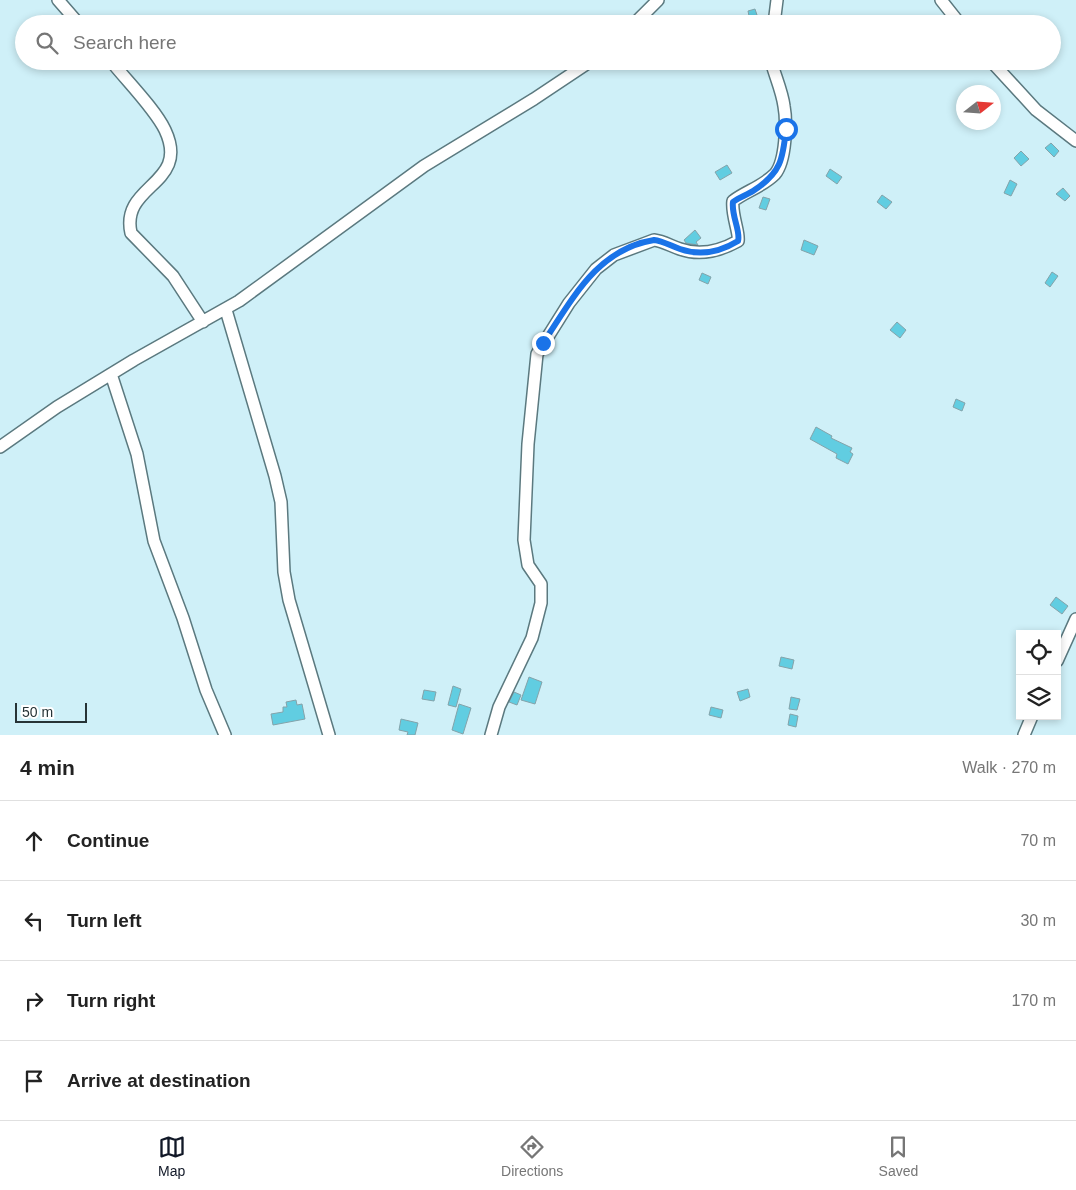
<!DOCTYPE html>
<meta charset="utf-8">
<style>
body{margin:0;font-family:Arial,sans-serif;background:#f6f6f6;color:#222}
.controls{position:absolute;right:15px;bottom:15px;display:grid;overflow:hidden;border-radius:0px;box-shadow:0 2px 8px #0003}
.controls button{width:45px;height:45px;display:grid;place-items:center;padding:0;border:0;border-bottom:1px solid #e0e0e0;background:#fff;color:#222;font:25px sans-serif}
.compass{position:absolute;left:956px;top:85px;width:45px;height:45px;border-radius:50%;background:#fff;box-shadow:0 2px 8px #0003;rotate:73deg}
.scale{position:absolute;left:15px;bottom:12px;width:72px;box-sizing:border-box;padding-left:5px;border:2px solid #263336;border-top:0;font-size:14px;line-height:18px;white-space:nowrap;color:#263336;-webkit-text-stroke:4px #fff;paint-order:stroke}
.stop{position:absolute;width:15px;height:15px;margin:-11px;border:4px solid #1a73e8;border-radius:50%;background:#fff}
.stop.end{background:#1a73e8;border-color:#fff;box-shadow:0 1px 5px #0008}
.list{margin:0;padding:0;list-style:none}
h2{display:flex;justify-content:space-between;align-items:center;height:65px;margin:0;padding:0 20px;font-size:21px}
h2 small{font-size:16px;font-weight:400;color:#767676}
.list li{display:grid;grid-template-columns:32px 1fr auto;gap:15px;align-items:center;box-sizing:border-box;height:80px;padding:0 20px;border-top:1px solid #e0e0e0}
.list b{display:block;font-size:19px;white-space:nowrap}
.list em{font-size:16px;font-style:normal;color:#767676}
.icon{flex:none;width:28px;height:28px;fill:none;stroke:currentColor;stroke-width:2;stroke-linecap:round;stroke-linejoin:round}
.map{position:relative;flex:none;width:1076px;height:735px;overflow:hidden}
.search{position:absolute;background:#fff;box-shadow:0 2px 8px #0003;left:15px;right:15px;top:15px;height:55px;display:flex;align-items:center;gap:12px;box-sizing:border-box;padding:0 18px;border-radius:28px;color:#767676;font-size:19px}
.sheet{height:385px;background:#fff}
nav{display:flex;justify-content:space-around;align-items:center;box-sizing:border-box;height:70px;border-top:1px solid #e0e0e0;background:#fff;font-size:14px;color:#767676}
nav a{display:grid;justify-items:center;gap:2px}
nav .on{color:#111827}
.map>svg:first-child{display:block}
.building{fill:#61cde1;stroke:#84a3aa}
.lines{fill:none;stroke-linecap:round;stroke-linejoin:round}
.street-casing{stroke:#5b797f;stroke-width:14}
.street{stroke:#fff;stroke-width:11}
.route{stroke:#1a73e8;stroke-width:6}
</style>
<div class="map">
<svg width="1076" height="735" viewBox="0 0 1076 735">
<rect width="100%" height="100%" fill="#cff0f8"/>
<path class="building" d="M 755,9 L 759,21 L 732,24 L 749,16 L 748,11 Z
M 1051,143 L 1059,151 L 1054,157 L 1045,148 Z
M 1021,151 L 1029,159 L 1021,166 L 1014,158 Z
M 727,165 L 732,173 L 720,180 L 715,172 Z
M 830,169 L 842,177 L 837,184 L 826,176 Z
M 1010,180 L 1017,184 L 1011,196 L 1004,193 Z
M 1063,188 L 1070,196 L 1065,201 L 1056,194 Z
M 882,195 L 892,202 L 886,209 L 877,202 Z
M 763,197 L 770,199 L 766,210 L 759,208 Z
M 695,230 L 701,238 L 696,242 L 698,245 L 686,243 L 684,240 Z
M 804,240 L 818,246 L 814,255 L 801,250 Z
M 1052,272 L 1058,276 L 1050,287 L 1045,283 Z
M 702,273 L 711,277 L 708,284 L 699,280 Z
M 897,322 L 906,330 L 900,338 L 890,330 Z
M 956,399 L 965,403 L 962,411 L 953,407 Z
M 816,427 L 832,436 L 831,438 L 852,448 L 850,452 L 853,454 L 848,464 L 836,458 L 837,454 L 810,439 Z
M 1056,597 L 1068,606 L 1062,614 L 1050,605 Z
M 781,657 L 794,660 L 792,669 L 779,666 Z
M 529,677 L 542,682 L 535,704 L 521,700 Z
M 453,686 L 461,689 L 456,707 L 448,705 Z
M 748,689 L 750,697 L 740,701 L 737,692 Z
M 424,690 L 436,692 L 434,701 L 422,699 Z
M 514,692 L 521,695 L 517,705 L 509,702 Z
M 791,697 L 800,699 L 797,710 L 789,709 Z
M 296,700 L 297,705 L 302,704 L 305,719 L 273,725 L 271,714 L 283,712 L 283,707 L 287,707 L 286,702 Z
M 459,704 L 471,708 L 463,734 L 452,730 Z
M 711,707 L 723,710 L 721,718 L 709,715 Z
M 790,714 L 798,716 L 796,727 L 788,725 Z
M 401,719 L 418,723 L 415,735 L 407,735 L 408,732 L 399,730 Z"/>
<g class="lines">
<defs>
<path id="street" d="M 58,0 L 79,24
M 941,0 L 960,24
M 634,24 L 658,0
M 774,24 L 777,0
M 111,61 C 126,80 155,109 165,130 C 191,185 120,184 131,233 L 173,276 L 203,322
M 991,61 L 1036,110 L 1076,141
M 226,310 L 275,476 L 281,502 L 284,572 L 289,600 L 329,735
M 111,374 L 137,454 L 154,541 L 183,618 L 206,690 L 225,735
M 0,447 L 57,407 L 134,360 L 239,301 L 424,166 L 534,99 L 591,61
M 1057,661 L 1076,619
M 491,735 L 499,707 L 532,638 L 541,603 L 541,584 L 528,565 L 524,540 L 528,444 L 537,354 L 569,303 L 596,269 L 614,255 L 654,240 C 663,241 671,246 680,249 C 700,256 720,251 738,241 C 740,234 731,214 733,201 C 746,191 762,187 775,174 C 786,161 787,122 784,106 C 782,91 775,76 771,61
M 1024,735 L 1032,716"/>
</defs>
<use href="#street" class="street-casing"/>
<use href="#street" class="street"/>
</g>
<g class="lines">
<path class="route" d="M 543,343 C 572,300 597,249 654,240 C 663,241 671,246 680,249 C 700,256 720,252 738,241 C 741,232 731,215 733,202 C 739,197 747,195 753,191 C 781,173 783,159 786,129"/>
</g>
</svg>
<div class="controls">
<button><svg class="icon" aria-label="locate" viewBox="0 0 24 24"><circle cx="12" cy="12" r="6"/><path d="M12 2v4M12 18v4M2 12h4M18 12h4"/></svg></button>
<button><svg class="icon" aria-label="layers" viewBox="0 0 24 24"><path d="M12 4l9 5-9 5-9-5zM3 14l9 5 9-5"/></svg></button>
</div>
<svg class="compass" viewBox="-18 -18 36 36"><path d="M0-13l5 13h-10z" fill="#e53935"/><path d="M0 13l5-13h-10z" fill="#767676"/></svg>
<div class="scale">50 m</div>
<div class="stop" style="left:786px;top:129px"></div>
<div class="stop end" style="left:543px;top:343px"></div>
<div class="search"><svg class="icon" aria-label="search" viewBox="0 0 24 24"><circle cx="10" cy="10" r="6"/><path d="M15 15l6 6"/></svg>Search here</div>
</div>
<section class="sheet">
<h2>4 min<small>Walk · 270 m</small></h2>
<ul class="list">
<li><svg class="icon" aria-label="ahead" viewBox="0 0 24 24"><path d="M12 20V5M6 11l6-6 6 6"/></svg><div><b>Continue</b></div><em>70 m</em></li>
<li><svg class="icon" aria-label="left" viewBox="0 0 24 24"><path d="M17 20v-9H6M10 6l-5 5 5 5"/></svg><div><b>Turn left</b></div><em>30 m</em></li>
<li><svg class="icon" aria-label="right" viewBox="0 0 24 24"><path d="M7 20v-9h11M14 6l5 5-5 5"/></svg><div><b>Turn right</b></div><em>170 m</em></li>
<li><svg class="icon" aria-label="arrive" viewBox="0 0 24 24"><path d="M6 21V4h12l-3 4 3 4H6"/></svg><div><b>Arrive at destination</b></div></li>
</ul>
</section>
<nav>
<a class="on"><svg class="icon" aria-label="map" viewBox="0 0 24 24"><path d="M3 6l6-2 6 2 6-2v14l-6 2-6-2-6 2zM9 4v14M15 6v14"/></svg>Map</a>
<a><svg class="icon" aria-label="directions" viewBox="0 0 24 24"><path d="M12 3l9 9-9 9-9-9zM9 14v-3h6M13 9l2 2-2 2"/></svg>Directions</a>
<a><svg class="icon" aria-label="saved" viewBox="0 0 24 24"><path d="M7 4h10v16l-5-4-5 4z"/></svg>Saved</a>
</nav>
